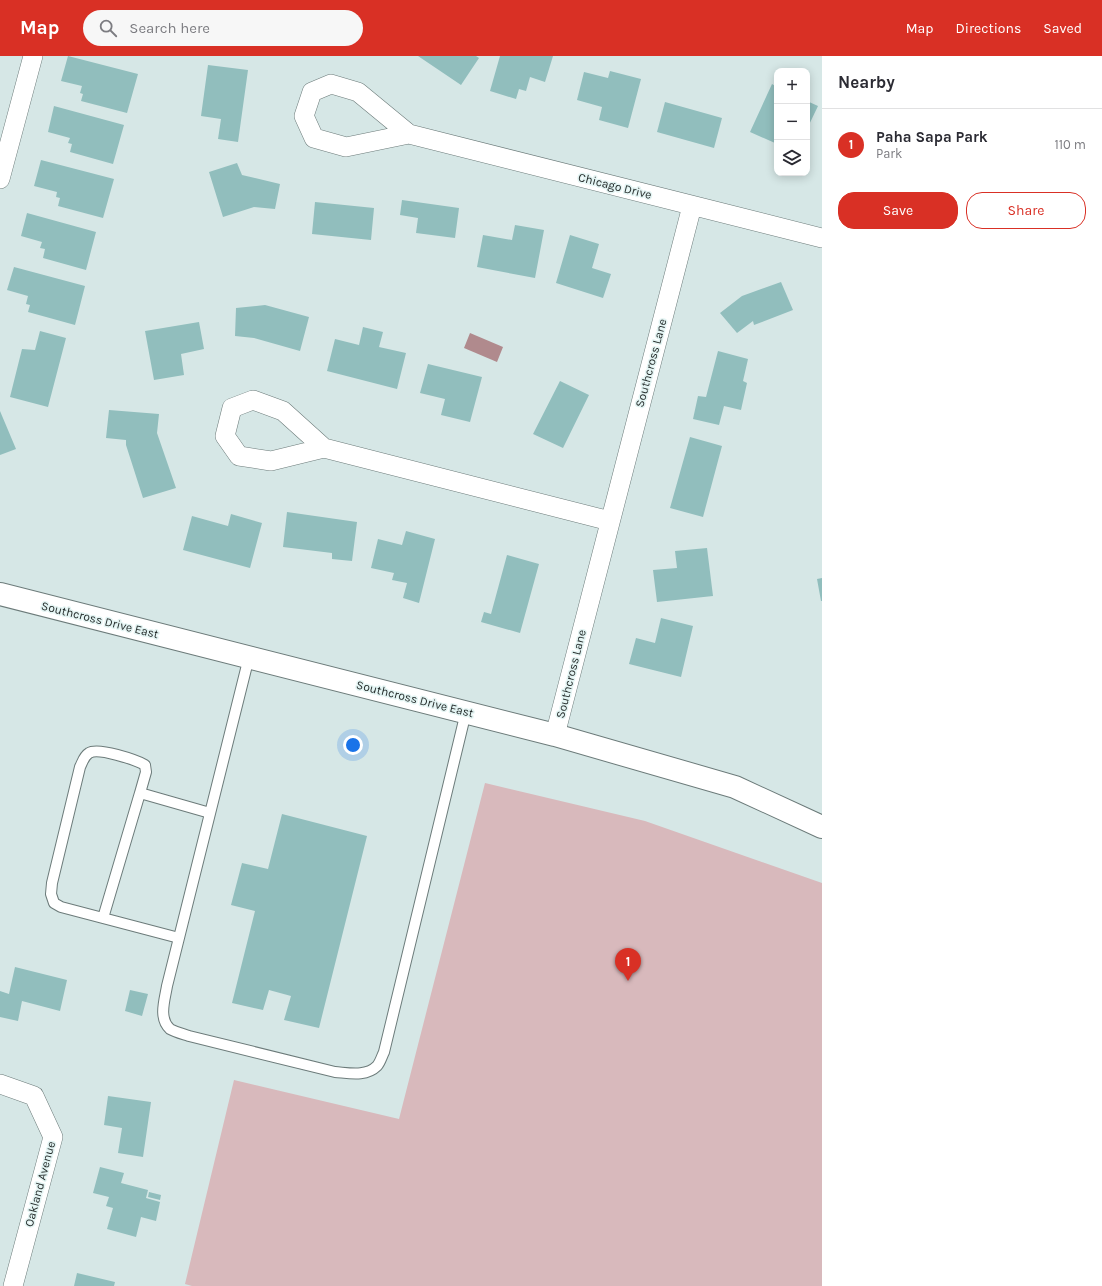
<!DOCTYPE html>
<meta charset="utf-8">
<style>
body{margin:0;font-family:Karla,sans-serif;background:#f7f7f7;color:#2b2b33}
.controls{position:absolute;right:12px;top:12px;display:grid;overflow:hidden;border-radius:8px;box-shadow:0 2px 10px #0003}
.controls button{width:36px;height:36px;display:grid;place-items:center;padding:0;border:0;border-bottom:1px solid #e1e1e2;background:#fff;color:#2b2b33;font:20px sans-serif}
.you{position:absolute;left:353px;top:689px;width:14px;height:14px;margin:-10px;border:3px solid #fff;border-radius:50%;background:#1a73e8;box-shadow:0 0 0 6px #1a73e833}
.badge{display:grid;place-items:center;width:26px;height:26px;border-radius:50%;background:#d93025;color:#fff;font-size:13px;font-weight:700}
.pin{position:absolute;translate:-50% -33px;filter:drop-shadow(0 1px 2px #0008)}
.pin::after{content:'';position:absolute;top:21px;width:14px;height:12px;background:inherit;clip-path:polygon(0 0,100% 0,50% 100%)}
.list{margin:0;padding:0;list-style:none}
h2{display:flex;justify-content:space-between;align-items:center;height:52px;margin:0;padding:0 16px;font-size:17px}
h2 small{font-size:13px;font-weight:400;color:#7c7c81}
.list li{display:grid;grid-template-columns:26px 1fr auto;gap:12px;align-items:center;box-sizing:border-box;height:72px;padding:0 16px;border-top:1px solid #e1e1e2}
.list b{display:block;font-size:15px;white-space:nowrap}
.list p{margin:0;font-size:13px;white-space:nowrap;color:#7c7c81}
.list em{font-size:13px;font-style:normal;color:#7c7c81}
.actions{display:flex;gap:8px;padding:12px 16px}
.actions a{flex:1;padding:9px 0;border:1px solid #d93025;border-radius:16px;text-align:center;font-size:14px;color:#d93025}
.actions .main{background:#d93025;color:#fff}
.icon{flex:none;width:22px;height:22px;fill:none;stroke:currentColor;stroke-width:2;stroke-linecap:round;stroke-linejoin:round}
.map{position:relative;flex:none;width:822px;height:1230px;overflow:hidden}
header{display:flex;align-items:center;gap:24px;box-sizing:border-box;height:56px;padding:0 20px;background:#d93025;color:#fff}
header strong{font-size:19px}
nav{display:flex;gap:22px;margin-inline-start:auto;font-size:14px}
.search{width:280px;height:36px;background:#f7f7f7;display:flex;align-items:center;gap:10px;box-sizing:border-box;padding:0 14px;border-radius:22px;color:#7c7c81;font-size:15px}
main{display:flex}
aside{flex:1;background:#fff}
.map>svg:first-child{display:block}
.green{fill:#d8b9bc}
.water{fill:#b08a8d}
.building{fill:#91bebd}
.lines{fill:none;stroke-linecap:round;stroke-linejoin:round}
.service-casing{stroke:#6c7b7a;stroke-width:12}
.minor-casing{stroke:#6c7b7a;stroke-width:20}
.tertiary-casing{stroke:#6c7b7a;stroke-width:24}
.service{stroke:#fff;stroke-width:10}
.minor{stroke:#fff;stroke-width:19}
.tertiary{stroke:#fff;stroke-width:22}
.labels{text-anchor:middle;stroke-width:3;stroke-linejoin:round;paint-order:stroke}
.street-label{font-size:12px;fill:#252c2b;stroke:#e3f4f3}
</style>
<header>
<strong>Map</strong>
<div class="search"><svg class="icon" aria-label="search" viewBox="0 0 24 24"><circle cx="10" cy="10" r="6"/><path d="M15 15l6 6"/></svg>Search here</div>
<nav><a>Map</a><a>Directions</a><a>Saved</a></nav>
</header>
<main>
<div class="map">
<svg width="822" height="1230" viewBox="0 0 822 1230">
<rect width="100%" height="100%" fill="#d6e7e6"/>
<path class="green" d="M 485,727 L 645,765 L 822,827 L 822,1230 L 192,1230 L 185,1228 L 234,1024 L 399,1063 Z"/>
<path class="water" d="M 470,277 L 503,291 L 497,306 L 464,292 Z"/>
<path class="building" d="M 68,0 L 138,18 L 127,57 L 81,45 L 83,38 L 80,37 L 82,30 L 61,25 Z
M 418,0 L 476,0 L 479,2 L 461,29 Z
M 500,0 L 553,0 L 545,26 L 530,21 L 526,35 L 519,33 L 516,43 L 490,35 Z
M 208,9 L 248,14 L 238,86 L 218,83 L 221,63 L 201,60 Z
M 610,15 L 641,23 L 628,72 L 599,64 L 602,51 L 577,44 L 584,16 L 608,22 Z
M 772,28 L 777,31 L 777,83 L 775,87 L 750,76 Z
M 807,45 L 818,50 L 807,73 Z
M 665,46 L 722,62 L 714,92 L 657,76 Z
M 54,50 L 124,69 L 113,108 L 70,96 L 72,88 L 68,87 L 70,82 L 48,76 Z
M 41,104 L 114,123 L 103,162 L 58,150 L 60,142 L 56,141 L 57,136 L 34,130 Z
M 237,107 L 242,119 L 280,128 L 275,153 L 254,151 L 223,161 L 209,116 Z
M 402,144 L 459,152 L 455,182 L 416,177 L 418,162 L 400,159 Z
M 315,146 L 374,152 L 371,184 L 312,178 Z
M 27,157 L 96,176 L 86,214 L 43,202 L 45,193 L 40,192 L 42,186 L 21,180 Z
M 515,169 L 544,174 L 535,222 L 477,211 L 483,179 L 512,184 Z
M 570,179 L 599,188 L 592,212 L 611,218 L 603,242 L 556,227 Z
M 14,211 L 85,230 L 75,269 L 28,256 L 30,249 L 26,248 L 28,240 L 7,234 Z
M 781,226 L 793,254 L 754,269 L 753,265 L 737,277 L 720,257 L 742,240 Z
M 265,249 L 309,261 L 300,295 L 254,282 L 235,280 L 236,252 Z
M 199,266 L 204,293 L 181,298 L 184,319 L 154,324 L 145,275 Z
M 363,271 L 383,276 L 379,291 L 406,297 L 397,333 L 327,315 L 335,283 L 359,289 Z
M 40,275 L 66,282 L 48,351 L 10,341 L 22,293 L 35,294 Z
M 718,295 L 748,303 L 743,325 L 747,327 L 741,354 L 724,350 L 719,369 L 693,363 L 698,340 L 706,341 Z
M 428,308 L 482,321 L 470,366 L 441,359 L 445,343 L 420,337 Z
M 560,325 L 589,339 L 563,392 L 533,378 Z
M 109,354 L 159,358 L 157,377 L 176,432 L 143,442 L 126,389 L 126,384 L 106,382 Z
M 0,355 L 16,393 L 0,399 Z
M 690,381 L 722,390 L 703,461 L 670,452 Z
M 287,456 L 357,466 L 352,505 L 332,503 L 332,497 L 283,491 Z
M 231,458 L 262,467 L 250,512 L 183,494 L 192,460 L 228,470 Z
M 406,475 L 435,483 L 419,547 L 403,542 L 407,527 L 392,524 L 394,517 L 371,512 L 378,483 L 402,489 Z
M 707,492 L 713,540 L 657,546 L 653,514 L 677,512 L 675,495 Z
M 507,499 L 539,508 L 520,577 L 481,566 L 484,556 L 491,558 Z
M 822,522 L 822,545 L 821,545 L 817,523 Z
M 661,562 L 693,570 L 681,621 L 629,608 L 636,582 L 655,587 Z
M 282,758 L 367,780 L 319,972 L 284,964 L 291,940 L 269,934 L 263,954 L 232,947 L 255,855 L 231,849 L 242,807 L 268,813 Z
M 15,911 L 67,924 L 60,955 L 22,945 L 18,965 L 0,961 L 0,935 L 9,938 Z
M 130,934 L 148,938 L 142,960 L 125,955 Z
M 108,1040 L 151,1046 L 143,1101 L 118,1097 L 122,1072 L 104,1069 Z
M 100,1111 L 124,1117 L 121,1127 L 148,1134 L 146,1142 L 160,1146 L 156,1165 L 141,1161 L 136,1181 L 107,1173 L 113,1152 L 106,1150 L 109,1141 L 93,1137 Z
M 149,1136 L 161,1139 L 160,1144 L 148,1141 Z
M 77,1217 L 115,1226 L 114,1230 L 74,1230 Z"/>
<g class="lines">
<defs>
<path id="service" d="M 249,601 L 167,930 C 165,943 158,962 170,973 C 175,976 183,978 189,980 L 335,1016 C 349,1017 366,1021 377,1010 C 380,1007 382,1000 384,996 L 466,656
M 103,862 L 140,737
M 179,882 L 61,851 L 54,847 L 51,838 L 52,827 L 80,711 C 83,705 84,700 89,697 C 98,691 136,704 145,709 L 146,716 L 140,737 L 210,757"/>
<path id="minor" d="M 409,78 L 358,36 L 331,28 L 312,36 L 304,60 L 314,82 L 346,91 L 409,78 L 822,182
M 0,123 L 33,0
M 324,392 L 271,405 L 239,400 L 225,380 L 232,352 L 253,344 L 283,355 L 324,392 L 610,465
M 555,679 L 692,150
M 0,1028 L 34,1040 L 53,1081 L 13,1230"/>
<path id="tertiary" d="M 0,538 L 555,679 L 735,731 L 822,771"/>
</defs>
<use href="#service" class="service-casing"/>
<use href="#minor" class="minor-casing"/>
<use href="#tertiary" class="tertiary-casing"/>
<use href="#service" class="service"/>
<use href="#minor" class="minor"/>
<use href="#tertiary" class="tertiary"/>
</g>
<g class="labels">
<g class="street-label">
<text transform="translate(615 130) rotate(14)" y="4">Chicago Drive</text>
<text transform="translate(651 307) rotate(-75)" y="4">Southcross Lane</text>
<text transform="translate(100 564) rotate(14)" y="4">Southcross Drive East</text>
<text transform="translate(571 618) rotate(-76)" y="4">Southcross Lane</text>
<text transform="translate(415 643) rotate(14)" y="4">Southcross Drive East</text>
<text transform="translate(40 1128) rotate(-75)" y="4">Oakland Avenue</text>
</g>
</g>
</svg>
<div class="controls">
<button>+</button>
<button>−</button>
<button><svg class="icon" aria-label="layers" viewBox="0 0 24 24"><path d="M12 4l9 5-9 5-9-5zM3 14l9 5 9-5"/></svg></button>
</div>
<div class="you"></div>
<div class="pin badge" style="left:628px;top:925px">1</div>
</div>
<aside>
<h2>Nearby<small></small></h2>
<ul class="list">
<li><span class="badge">1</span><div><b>Paha Sapa Park</b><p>Park</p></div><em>110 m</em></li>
</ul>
<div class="actions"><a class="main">Save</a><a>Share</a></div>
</aside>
</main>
